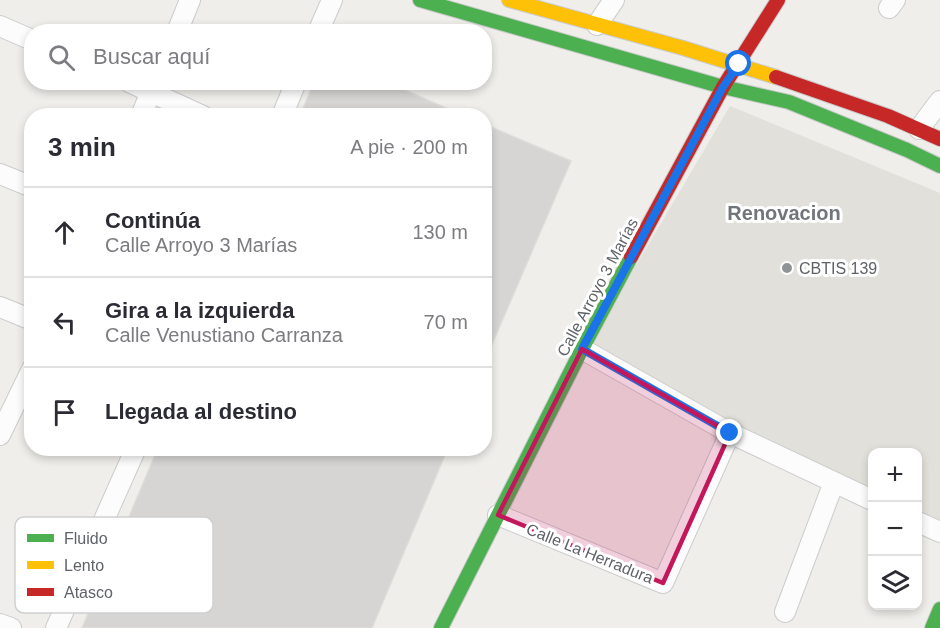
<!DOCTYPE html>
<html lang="es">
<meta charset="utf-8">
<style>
body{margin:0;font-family:Helvetica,sans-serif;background:#f7f7f7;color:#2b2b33}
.controls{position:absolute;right:18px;bottom:18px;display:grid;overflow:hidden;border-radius:12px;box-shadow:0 3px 9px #0003}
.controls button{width:54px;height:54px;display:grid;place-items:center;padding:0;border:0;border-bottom:2px solid #e1e1e2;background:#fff;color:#2b2b33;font:30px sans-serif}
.stop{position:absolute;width:18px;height:18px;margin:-14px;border:4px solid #1a73e8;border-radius:50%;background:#fff}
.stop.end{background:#1a73e8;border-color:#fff;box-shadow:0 2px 6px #0008}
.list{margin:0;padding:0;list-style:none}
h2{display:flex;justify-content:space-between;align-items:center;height:78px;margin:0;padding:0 24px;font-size:26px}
h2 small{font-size:20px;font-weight:400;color:#7c7c81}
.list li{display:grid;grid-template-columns:39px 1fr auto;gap:18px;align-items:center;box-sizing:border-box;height:90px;padding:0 24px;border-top:2px solid #e1e1e2}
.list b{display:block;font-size:22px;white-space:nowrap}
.list p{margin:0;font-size:20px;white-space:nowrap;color:#7c7c81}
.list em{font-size:20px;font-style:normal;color:#7c7c81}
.icon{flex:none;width:33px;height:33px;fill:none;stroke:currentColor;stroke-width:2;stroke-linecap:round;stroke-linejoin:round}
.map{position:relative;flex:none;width:940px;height:628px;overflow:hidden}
.search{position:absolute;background:#fff;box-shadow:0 3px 9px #0003;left:24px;top:24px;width:468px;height:66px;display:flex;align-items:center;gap:15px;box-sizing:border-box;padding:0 21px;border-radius:24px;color:#7c7c81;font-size:22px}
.panel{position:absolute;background:#fff;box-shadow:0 3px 9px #0003;left:24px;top:108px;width:468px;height:348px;border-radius:24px}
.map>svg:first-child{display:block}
.education{fill:#e2e0da}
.building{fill:#d6d5d3;stroke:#deddd9;stroke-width:1.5}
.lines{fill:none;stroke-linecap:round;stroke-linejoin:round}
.street-casing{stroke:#cbcccc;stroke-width:22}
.fast-casing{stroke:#cacacb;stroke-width:16}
.slow-casing{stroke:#cacacb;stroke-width:16}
.jam-casing{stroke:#cacacb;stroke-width:16}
.street{stroke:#fdfcfc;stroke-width:20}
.fast{stroke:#4caf50;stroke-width:14}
.slow{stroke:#ffc107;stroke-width:14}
.jam{stroke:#c62828;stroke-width:14}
.route{stroke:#1a73e8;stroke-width:8}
.marked{fill:#c2185b;fill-opacity:0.2;stroke:#c2185b;stroke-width:4.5;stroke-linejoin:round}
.poi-dot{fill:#919496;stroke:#fff;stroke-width:2}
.labels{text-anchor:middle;stroke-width:6;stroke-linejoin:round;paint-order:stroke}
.poi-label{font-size:16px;fill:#5f6368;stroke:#fff;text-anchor:start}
.street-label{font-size:16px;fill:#5f6368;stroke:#fff}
.quarter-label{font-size:20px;font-weight:bold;fill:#70757a;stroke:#fff}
.key{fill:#fff;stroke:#cfd0d2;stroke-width:1.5}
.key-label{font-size:16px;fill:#5f6368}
</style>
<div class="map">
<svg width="940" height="628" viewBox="0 0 940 628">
<rect width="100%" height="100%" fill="#efeeea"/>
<path class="education" d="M 730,106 L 940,193 L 940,522 L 918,511 L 918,452 L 872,452 L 872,490 L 737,424 L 590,344 Z"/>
<path class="building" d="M 314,82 L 387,82 L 464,116 L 300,116 Z
M 484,124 L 571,161 L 484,363 Z
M 158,448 L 448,448 L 372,628 L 82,628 Z"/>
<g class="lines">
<defs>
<path id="street" d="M 889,8 L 895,0
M 597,25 L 614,0
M 0,26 L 32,40
M 177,32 L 190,0
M 318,32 L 332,0
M 129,82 L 203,116
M 141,116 L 155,82
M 282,116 L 296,82
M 919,129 L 940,101
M 0,174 L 32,187
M 0,307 L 32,320
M 582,349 L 730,433 L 872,500
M 0,435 L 32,369
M 498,515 L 663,583 L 730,433
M 918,522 L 940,532
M 785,612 L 834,482
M 0,624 L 11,628
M 56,628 L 136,448"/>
<path id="fast" d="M 420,0 L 723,87 L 789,102 L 907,150 L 940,166
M 441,628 L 582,349 L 631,257
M 932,628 L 940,609"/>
<path id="slow" d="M 509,0 L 683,48 L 776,77"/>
<path id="jam" d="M 776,77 L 888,116 L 940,139
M 631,257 L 723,87 L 778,0"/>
</defs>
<use href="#street" class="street-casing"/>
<use href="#fast" class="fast-casing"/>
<use href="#slow" class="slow-casing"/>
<use href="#jam" class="jam-casing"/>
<use href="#street" class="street"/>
<use href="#fast" class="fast"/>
<use href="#slow" class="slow"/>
<use href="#jam" class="jam"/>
</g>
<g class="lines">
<path class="route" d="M 730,433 L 582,349 L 723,87 L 739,64"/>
</g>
<path class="marked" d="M 582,349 L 730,433 L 663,583 L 498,515 Z"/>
<circle class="poi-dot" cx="787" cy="268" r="6"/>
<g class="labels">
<g class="poi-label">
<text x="799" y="274">CBTIS 139</text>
</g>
<g class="street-label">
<text transform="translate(597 287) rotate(-62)" y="6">Calle Arroyo 3 Marías</text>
<text transform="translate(590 553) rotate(22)" y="6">Calle La Herradura</text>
</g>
<g class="quarter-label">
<text x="784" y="220">Renovacion</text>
</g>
</g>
<rect x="15" y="517" width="198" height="96" rx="9" class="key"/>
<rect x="27" y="534" width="27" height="8" fill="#4caf50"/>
<rect x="27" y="561" width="27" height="8" fill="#ffc107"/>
<rect x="27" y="588" width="27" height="8" fill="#c62828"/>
<g class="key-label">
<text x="64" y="544">Fluido</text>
<text x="64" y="571">Lento</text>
<text x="64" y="598">Atasco</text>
</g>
</svg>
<div class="controls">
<button>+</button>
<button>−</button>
<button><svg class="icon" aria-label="layers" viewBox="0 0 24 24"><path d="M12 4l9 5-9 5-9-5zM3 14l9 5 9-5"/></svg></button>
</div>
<div class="stop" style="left:739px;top:64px"></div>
<div class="stop end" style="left:730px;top:433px"></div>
<div class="search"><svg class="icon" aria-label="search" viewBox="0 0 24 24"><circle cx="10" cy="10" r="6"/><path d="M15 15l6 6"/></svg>Buscar aquí</div>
<section class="panel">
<h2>3 min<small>A pie · 200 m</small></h2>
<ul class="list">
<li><svg class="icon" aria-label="ahead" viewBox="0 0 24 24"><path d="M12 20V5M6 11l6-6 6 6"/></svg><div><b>Continúa</b><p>Calle Arroyo 3 Marías</p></div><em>130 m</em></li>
<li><svg class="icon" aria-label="left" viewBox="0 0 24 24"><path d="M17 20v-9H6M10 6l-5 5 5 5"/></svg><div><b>Gira a la izquierda</b><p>Calle Venustiano Carranza</p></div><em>70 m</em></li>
<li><svg class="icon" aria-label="arrive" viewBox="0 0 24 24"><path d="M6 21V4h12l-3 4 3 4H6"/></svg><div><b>Llegada al destino</b></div></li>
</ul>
</section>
</div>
